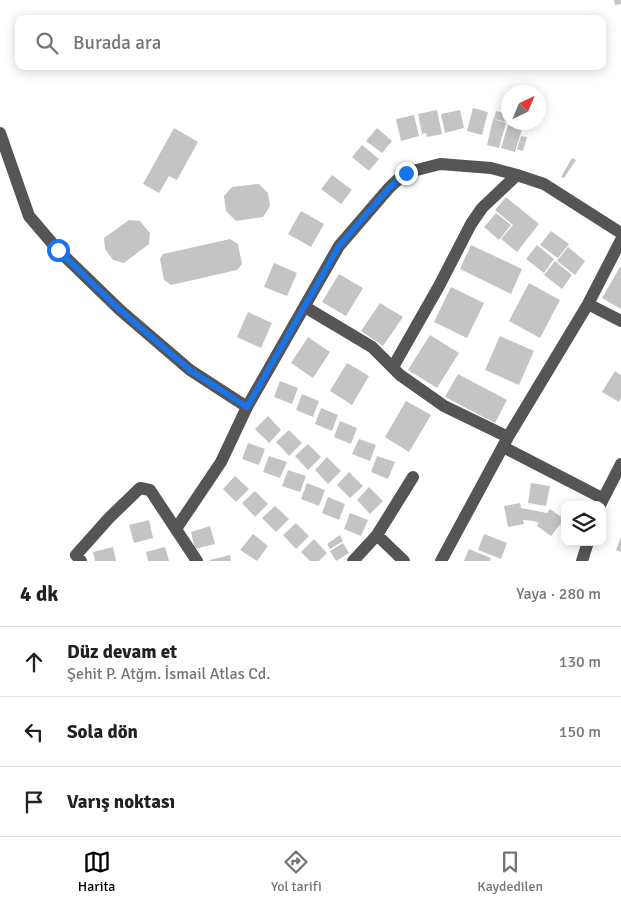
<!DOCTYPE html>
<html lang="tr">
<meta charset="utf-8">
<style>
body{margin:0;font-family:Signika,sans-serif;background:#f6f6f6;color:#202124}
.controls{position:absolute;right:15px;bottom:15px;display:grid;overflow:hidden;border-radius:10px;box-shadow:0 2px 12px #0003}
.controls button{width:45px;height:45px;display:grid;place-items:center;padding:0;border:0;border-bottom:1px solid #e0e0e0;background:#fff;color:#202124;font:25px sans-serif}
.compass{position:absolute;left:501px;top:85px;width:45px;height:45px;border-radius:50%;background:#fff;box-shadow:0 2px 12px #0003;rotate:44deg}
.stop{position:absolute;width:15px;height:15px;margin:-11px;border:4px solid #1a73e8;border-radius:50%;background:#fff}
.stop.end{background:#1a73e8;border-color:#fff;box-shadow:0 1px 5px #0008}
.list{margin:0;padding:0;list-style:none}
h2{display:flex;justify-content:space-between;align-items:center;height:65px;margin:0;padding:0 20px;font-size:21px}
h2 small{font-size:16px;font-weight:400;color:#757577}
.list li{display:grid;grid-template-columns:32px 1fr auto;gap:15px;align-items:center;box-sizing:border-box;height:70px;padding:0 20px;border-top:1px solid #e0e0e0}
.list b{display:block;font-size:19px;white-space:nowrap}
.list p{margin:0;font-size:16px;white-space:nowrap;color:#757577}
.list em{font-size:16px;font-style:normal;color:#757577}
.icon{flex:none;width:28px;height:28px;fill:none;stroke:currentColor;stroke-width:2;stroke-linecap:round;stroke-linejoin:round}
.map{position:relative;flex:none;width:621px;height:561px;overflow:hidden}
.search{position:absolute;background:#fff;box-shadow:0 2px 12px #0003;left:15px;right:15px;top:15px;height:55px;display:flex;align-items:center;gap:12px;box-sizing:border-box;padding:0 18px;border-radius:10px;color:#757577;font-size:19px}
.sheet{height:275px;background:#fff}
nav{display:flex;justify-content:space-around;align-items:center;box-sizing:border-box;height:70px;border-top:1px solid #e0e0e0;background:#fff;font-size:14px;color:#757577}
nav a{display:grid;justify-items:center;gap:2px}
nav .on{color:#000}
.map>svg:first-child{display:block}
.building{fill:#c4c4c4}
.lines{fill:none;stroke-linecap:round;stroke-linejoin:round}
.minor{stroke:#555;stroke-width:12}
.route{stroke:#1a73e8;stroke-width:6}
</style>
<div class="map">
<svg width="621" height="561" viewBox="0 0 621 561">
<rect width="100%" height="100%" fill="#fff"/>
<path class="building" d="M 614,0 L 621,0 L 621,4 L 615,5 Z
M 473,108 L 488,112 L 482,135 L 467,131 Z
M 437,110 L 442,134 L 427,137 L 426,133 L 422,134 L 418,114 Z
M 460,110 L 464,128 L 445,133 L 441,114 Z
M 496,111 L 508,114 L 506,122 L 494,119 Z
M 414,115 L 419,136 L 401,141 L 396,119 Z
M 493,119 L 506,123 L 499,148 L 487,145 Z
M 511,122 L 525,122 L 523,128 Z
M 508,125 L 522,129 L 515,152 L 501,148 Z
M 174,128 L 198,142 L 177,180 L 169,176 L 159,193 L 143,184 Z
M 377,128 L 392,141 L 382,153 L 366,141 Z
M 521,136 L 527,137 L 523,151 L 517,149 Z
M 362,145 L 379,159 L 369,171 L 352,157 Z
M 572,158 L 576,160 L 564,178 L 561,177 Z
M 332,175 L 352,190 L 341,204 L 321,189 Z
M 259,184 L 268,193 L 270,206 L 263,217 L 236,221 L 226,211 L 224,196 L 232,187 Z
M 506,197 L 539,224 L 517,252 L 501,239 L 513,225 L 495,210 Z
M 301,211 L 324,224 L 311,247 L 288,234 Z
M 496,213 L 511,225 L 499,240 L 484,227 Z
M 129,220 L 140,221 L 150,233 L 149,244 L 124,263 L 113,260 L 105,249 L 104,238 Z
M 551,231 L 569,244 L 558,258 L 540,245 Z
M 230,239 L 238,244 L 242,264 L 237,270 L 171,285 L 164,280 L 160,259 L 163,254 Z
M 471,245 L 522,269 L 511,294 L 460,269 Z
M 537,245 L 554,259 L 544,273 L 526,259 Z
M 568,247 L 585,261 L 575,275 L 557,261 Z
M 555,261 L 572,275 L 562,289 L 544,275 Z
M 274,263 L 297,273 L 287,296 L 264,287 Z
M 620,267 L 621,268 L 621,309 L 602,298 Z
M 339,274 L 363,288 L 346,316 L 322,302 Z
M 529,283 L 560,300 L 540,338 L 509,321 Z
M 451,287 L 484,303 L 467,338 L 434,322 Z
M 380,303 L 403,317 L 383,346 L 361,331 Z
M 248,312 L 272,323 L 261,348 L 237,337 Z
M 430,335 L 459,353 L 437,388 L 408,370 Z
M 500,336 L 534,351 L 519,385 L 485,370 Z
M 308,337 L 330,352 L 313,378 L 291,363 Z
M 347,363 L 369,376 L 352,405 L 330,391 Z
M 615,371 L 621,375 L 621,398 L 619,402 L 602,392 Z
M 458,374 L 507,400 L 495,423 L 445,397 Z
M 280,381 L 298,388 L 292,404 L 274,397 Z
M 302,394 L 319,401 L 313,417 L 296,410 Z
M 406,401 L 431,415 L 409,452 L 385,437 Z
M 321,408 L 338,415 L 332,431 L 315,424 Z
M 268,416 L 281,430 L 269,443 L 255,429 Z
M 340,421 L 357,428 L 351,444 L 334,437 Z
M 289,430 L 302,443 L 289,456 L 276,442 Z
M 359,439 L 376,445 L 370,461 L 352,454 Z
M 248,443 L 265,449 L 259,465 L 242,459 Z
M 308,444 L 321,457 L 308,470 L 295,456 Z
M 269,456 L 287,462 L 280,478 L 263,472 Z
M 377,456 L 395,462 L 388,479 L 371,472 Z
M 327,457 L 341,471 L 328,484 L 315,470 Z
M 288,470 L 306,476 L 300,492 L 282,486 Z
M 349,472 L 363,486 L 350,498 L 337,485 Z
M 235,476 L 249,489 L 236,502 L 223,489 Z
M 307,483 L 325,490 L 319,506 L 301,499 Z
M 531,483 L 550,486 L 546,506 L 528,503 Z
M 369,487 L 383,501 L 370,514 L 357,500 Z
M 255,491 L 268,504 L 255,517 L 242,503 Z
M 328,497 L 345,504 L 339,520 L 322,513 Z
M 520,503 L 521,508 L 547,513 L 550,509 L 564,519 L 551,536 L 537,526 L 539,523 L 534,521 L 523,520 L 524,524 L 508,527 L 504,506 Z
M 275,506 L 289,519 L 276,532 L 262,518 Z
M 350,513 L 368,520 L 361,536 L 344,529 Z
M 149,520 L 153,538 L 134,543 L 129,525 Z
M 296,523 L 309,536 L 296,549 L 283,535 Z
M 210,526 L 215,544 L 195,549 L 191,532 Z
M 253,534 L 268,546 L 257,561 L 240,550 Z
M 484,534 L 507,543 L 501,559 L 478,550 Z
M 340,535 L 343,541 L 330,549 L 327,544 Z
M 621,537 L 621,552 L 616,550 Z
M 314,539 L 327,553 L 319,561 L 310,561 L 301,552 Z
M 343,543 L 349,553 L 336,561 L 330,551 Z
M 113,547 L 116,561 L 95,561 L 93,552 Z
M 165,547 L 169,561 L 148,561 L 146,552 Z
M 469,549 L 491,558 L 490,561 L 464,561 Z
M 230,555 L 231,561 L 210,561 L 210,560 Z"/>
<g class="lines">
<path class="minor" d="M 0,133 L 29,216 L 58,250 L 120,310 L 190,370 L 247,407
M 588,304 L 621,321
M 305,307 L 372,347 L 400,375 L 444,406 L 508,437
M 393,367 L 439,286 L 471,224 L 482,208 L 517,175
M 503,447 L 602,498
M 600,505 L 621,464
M 176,529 L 221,462 L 247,407 L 339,246 L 389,188 L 405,173 L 440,164 L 491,168 L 517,175 L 544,184 L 621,233
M 377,535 L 404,561
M 81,561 L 76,555 L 109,518 L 140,488 L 150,490 L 197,561
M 353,561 L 377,535 L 413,477
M 441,561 L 508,437 L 588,304 L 621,240
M 582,561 L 588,542"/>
</g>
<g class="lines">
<path class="route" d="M 58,250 L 120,310 L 190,370 L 247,407 L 339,246 L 389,188 L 406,173"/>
</g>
</svg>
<div class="controls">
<button><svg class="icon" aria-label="layers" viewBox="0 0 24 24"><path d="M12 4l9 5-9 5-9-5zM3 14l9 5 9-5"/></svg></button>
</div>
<svg class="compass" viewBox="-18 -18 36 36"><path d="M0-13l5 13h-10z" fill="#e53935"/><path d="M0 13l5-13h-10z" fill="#757577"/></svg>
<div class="stop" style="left:58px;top:250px"></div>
<div class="stop end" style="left:406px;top:173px"></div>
<div class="search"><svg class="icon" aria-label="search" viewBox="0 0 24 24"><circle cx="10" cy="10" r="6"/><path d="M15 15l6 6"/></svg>Burada ara</div>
</div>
<section class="sheet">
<h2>4 dk<small>Yaya · 280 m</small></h2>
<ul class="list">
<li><svg class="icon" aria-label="ahead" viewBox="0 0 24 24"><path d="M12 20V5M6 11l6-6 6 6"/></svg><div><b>Düz devam et</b><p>Şehit P. Atğm. İsmail Atlas Cd.</p></div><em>130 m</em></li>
<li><svg class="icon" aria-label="left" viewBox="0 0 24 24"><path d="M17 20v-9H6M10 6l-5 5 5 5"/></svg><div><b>Sola dön</b></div><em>150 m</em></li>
<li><svg class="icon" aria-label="arrive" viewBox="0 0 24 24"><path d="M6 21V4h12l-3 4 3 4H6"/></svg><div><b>Varış noktası</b></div></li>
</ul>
</section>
<nav>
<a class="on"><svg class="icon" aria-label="map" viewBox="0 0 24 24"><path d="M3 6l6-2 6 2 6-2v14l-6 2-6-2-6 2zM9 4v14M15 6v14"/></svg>Harita</a>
<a><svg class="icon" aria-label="directions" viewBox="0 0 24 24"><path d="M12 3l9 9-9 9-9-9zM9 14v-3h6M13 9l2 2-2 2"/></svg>Yol tarifi</a>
<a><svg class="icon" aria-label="saved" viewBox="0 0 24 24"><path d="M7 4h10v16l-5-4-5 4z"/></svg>Kaydedilen</a>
</nav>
